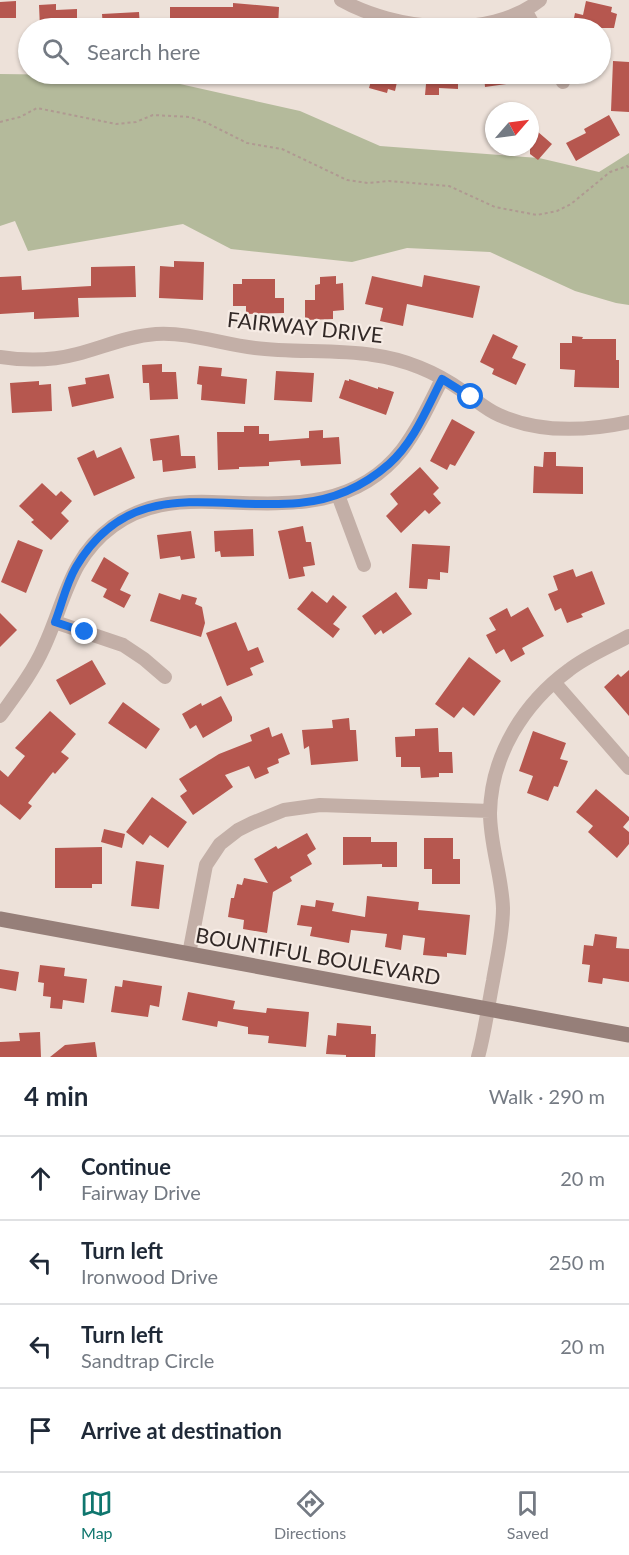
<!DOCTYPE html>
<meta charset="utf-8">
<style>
body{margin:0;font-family:Lato,sans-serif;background:#f6f6f7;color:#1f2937}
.compass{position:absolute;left:485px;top:102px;width:54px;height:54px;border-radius:50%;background:#fff;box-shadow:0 2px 4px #0004;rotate:62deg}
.stop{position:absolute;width:18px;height:18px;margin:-14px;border:4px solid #1a73e8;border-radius:50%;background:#fff}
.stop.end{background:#1a73e8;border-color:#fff;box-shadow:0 2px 6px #0008}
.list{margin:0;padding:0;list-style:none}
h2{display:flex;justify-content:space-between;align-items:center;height:78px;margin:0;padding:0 24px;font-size:26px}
h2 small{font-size:20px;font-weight:400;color:#747a83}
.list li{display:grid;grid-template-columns:39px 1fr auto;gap:18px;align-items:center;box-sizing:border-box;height:84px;padding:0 24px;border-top:2px solid #e0e1e3}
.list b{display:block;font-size:22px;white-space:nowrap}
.list p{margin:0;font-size:20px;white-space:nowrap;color:#747a83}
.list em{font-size:20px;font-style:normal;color:#747a83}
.icon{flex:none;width:33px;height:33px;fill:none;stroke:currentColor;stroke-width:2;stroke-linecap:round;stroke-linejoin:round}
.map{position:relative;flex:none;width:629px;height:1057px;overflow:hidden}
.search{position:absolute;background:#fff;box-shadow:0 2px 4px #0004;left:18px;right:18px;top:18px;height:66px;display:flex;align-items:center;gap:15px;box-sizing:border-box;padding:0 21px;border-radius:33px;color:#747a83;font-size:22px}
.sheet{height:414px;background:#fff}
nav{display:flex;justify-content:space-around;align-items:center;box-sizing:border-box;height:84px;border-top:2px solid #e0e1e3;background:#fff;font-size:16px;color:#747a83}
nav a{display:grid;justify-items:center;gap:3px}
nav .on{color:#0f766e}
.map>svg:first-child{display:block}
.green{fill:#b4ba9b}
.building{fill:#b6574f}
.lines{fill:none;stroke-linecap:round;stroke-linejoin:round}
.path{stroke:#af9991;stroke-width:2;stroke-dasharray:3 3;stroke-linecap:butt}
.minor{stroke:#c3afa7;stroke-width:14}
.secondary{stroke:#967f79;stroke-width:15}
.route{stroke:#1a73e8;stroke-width:8}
.labels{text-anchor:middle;stroke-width:4.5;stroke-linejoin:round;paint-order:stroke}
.street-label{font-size:21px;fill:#312826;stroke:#f6ebe4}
</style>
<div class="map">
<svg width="629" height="1057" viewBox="0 0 629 1057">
<rect width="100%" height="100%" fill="#ede1d9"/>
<path class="green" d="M 0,74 L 78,75 L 180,84 L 300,111 L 380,146 L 539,158 L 599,172 L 629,153 L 629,305 L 616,303 L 575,291 L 490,252 L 407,248 L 352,262 L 231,249 L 183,224 L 28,251 L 15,221 L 0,226 Z"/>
<path class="building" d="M 16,1 L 16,18 L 0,18 L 0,2 Z
M 586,1 L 612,7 L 611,12 L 617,14 L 614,28 L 572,28 L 575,13 L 583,15 Z
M 233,3 L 279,7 L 278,28 L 220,22 L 220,28 L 175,28 L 175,20 L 170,20 L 170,7 L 233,7 Z
M 56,4 L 56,10 L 77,9 L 77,28 L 40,28 L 39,5 Z
M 139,12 L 140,28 L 103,28 L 102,14 Z
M 613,61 L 629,62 L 629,112 L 611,111 Z
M 373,74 L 458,74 L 458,89 L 439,88 L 439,95 L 425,95 L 426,84 L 397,82 L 395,91 L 388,89 L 387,93 L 369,88 Z
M 484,74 L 535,74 L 535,80 L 485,87 Z
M 609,115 L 620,135 L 576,161 L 566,143 L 586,133 L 584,129 Z
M 530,125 L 552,144 L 538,160 L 530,154 Z
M 174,261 L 204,262 L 203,300 L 159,298 L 160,266 L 174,267 Z
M 135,266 L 136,297 L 78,298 L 79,317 L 34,319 L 34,312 L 0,314 L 0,277 L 21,276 L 22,290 L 91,286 L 91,267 Z
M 424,275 L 480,286 L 473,318 L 407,304 L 403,326 L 380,321 L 383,308 L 365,304 L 372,276 L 422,287 Z
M 336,276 L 336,284 L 343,283 L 344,310 L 333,311 L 333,319 L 305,320 L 305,300 L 315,300 L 315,285 L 320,284 L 320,277 Z
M 242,279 L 275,279 L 275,298 L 284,298 L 284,313 L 246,314 L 246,306 L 233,306 L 233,284 L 242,284 Z
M 493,334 L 518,346 L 512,358 L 526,364 L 516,385 L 492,374 L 494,369 L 480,362 Z
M 572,336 L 583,337 L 582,339 L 616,339 L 616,360 L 619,360 L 619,388 L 574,387 L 575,370 L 560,369 L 560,343 L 572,343 Z
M 162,364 L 162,372 L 176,372 L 178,399 L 150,400 L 149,383 L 143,383 L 142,365 Z
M 199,366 L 222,368 L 221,376 L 247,379 L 245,404 L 201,400 L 202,385 L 197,384 Z
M 276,371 L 314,373 L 312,402 L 274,400 Z
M 109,374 L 114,398 L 72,407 L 68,387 L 86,384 L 85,378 Z
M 349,379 L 378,389 L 378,387 L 394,392 L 386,415 L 339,398 L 345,380 L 349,381 Z
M 39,381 L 39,385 L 51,384 L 52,411 L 12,413 L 10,383 Z
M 452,419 L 475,432 L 455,466 L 450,464 L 447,470 L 430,461 Z
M 244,426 L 259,426 L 259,434 L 269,434 L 269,441 L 309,438 L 309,431 L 323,430 L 323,438 L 339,437 L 341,464 L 301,466 L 300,460 L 269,462 L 269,466 L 239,467 L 239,469 L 218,470 L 217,432 L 244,432 Z
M 179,435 L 181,456 L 195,456 L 196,468 L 163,472 L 162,460 L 153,461 L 150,439 Z
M 121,447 L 135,478 L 94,496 L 77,458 L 94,450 L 97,458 Z
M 544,452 L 556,452 L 556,466 L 583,467 L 583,494 L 533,493 L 534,466 L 543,467 Z
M 420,467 L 439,488 L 433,494 L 441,503 L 429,514 L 425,510 L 401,533 L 386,516 L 398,504 L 390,494 Z
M 42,483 L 56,496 L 61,491 L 72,501 L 61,513 L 69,521 L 51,540 L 31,522 L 34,520 L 19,506 Z
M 303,526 L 306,542 L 311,542 L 315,565 L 303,567 L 305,576 L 289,579 L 278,531 Z
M 253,529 L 254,556 L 221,557 L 220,551 L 215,552 L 214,531 Z
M 191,531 L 195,558 L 181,560 L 180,556 L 160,559 L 157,535 Z
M 18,540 L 43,550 L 26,593 L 1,582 Z
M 412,544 L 450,546 L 448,573 L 440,572 L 440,580 L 428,579 L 427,589 L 409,588 Z
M 104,557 L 129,573 L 120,590 L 131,595 L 124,608 L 103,597 L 107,589 L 91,581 Z
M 573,569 L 576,577 L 592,571 L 605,604 L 581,614 L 583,617 L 567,623 L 561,608 L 555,611 L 548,594 L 558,590 L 553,576 Z
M 312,591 L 327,603 L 333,595 L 347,607 L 333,624 L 340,629 L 333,638 L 297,609 Z
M 396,592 L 412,614 L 383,634 L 381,630 L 375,635 L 362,616 Z
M 159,593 L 180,600 L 182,594 L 197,598 L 195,604 L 202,607 L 205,623 L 201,637 L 150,621 Z
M 528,607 L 544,636 L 522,648 L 525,654 L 511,662 L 504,649 L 496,654 L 486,635 L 496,630 L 489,618 L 507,608 L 511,617 Z
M 0,613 L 17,630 L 0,647 Z
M 236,622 L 248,651 L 258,647 L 264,662 L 250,668 L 253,675 L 227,686 L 206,633 Z
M 469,657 L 501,681 L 474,716 L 463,707 L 454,718 L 435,704 Z
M 92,660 L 106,684 L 70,705 L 56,680 Z
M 629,670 L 629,716 L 604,687 L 618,674 L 621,677 Z
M 221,696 L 232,717 L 232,721 L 203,738 L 196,725 L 190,729 L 182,714 L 201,703 L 202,706 Z
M 123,702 L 160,729 L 146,749 L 108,723 Z
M 50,711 L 76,734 L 61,752 L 69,758 L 55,774 L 53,772 L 28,803 L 32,806 L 20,820 L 0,804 L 0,770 L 8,777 L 25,756 L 15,748 Z
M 349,718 L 350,730 L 356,730 L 358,761 L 311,765 L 309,746 L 304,749 L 302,730 L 333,728 L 332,720 Z
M 269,727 L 272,737 L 282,733 L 290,754 L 278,759 L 279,763 L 267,768 L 269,773 L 255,779 L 249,766 L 225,775 L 233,787 L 193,815 L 180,796 L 187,791 L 179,779 L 219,754 L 252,741 L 250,735 Z
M 438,728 L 439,752 L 452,752 L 453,773 L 439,773 L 439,777 L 421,778 L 420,767 L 401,767 L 401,757 L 396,757 L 395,737 L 415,736 L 415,729 Z
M 533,731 L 566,743 L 560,759 L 568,761 L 558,787 L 554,786 L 548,801 L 527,793 L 533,776 L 519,771 Z
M 596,789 L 629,817 L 629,820 L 623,827 L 629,832 L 629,844 L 617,858 L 588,832 L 593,826 L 576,812 Z
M 152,797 L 187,822 L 168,848 L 150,835 L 143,845 L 126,832 Z
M 104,829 L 125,834 L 122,848 L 101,842 Z
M 307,833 L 316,849 L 307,855 L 312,864 L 290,877 L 292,881 L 273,892 L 267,933 L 243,929 L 244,920 L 228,917 L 231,898 L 234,898 L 237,884 L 242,885 L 244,878 L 268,883 L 254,859 L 276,846 L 278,849 Z
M 343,837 L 371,837 L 371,842 L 397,842 L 397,867 L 382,867 L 382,864 L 343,865 Z
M 424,838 L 453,838 L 453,859 L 460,859 L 460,884 L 432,884 L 432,869 L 424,869 Z
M 102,847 L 102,884 L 92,884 L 92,888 L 55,888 L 55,848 Z
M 136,861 L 164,865 L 159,909 L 131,906 Z
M 367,896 L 419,902 L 418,910 L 470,915 L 466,955 L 447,953 L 447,957 L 423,955 L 425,938 L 403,935 L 401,950 L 385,947 L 387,934 L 351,930 L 349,943 L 310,936 L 312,927 L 297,925 L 301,905 L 315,907 L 316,900 L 334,903 L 332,911 L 365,917 Z
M 595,934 L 617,937 L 616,948 L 629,949 L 629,982 L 603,978 L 602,984 L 588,982 L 590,965 L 582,964 L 584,945 L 593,946 Z
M 40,965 L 65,968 L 64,976 L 87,979 L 84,1003 L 63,1000 L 62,1009 L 50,1008 L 51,997 L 43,996 L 44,983 L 38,982 Z
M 0,969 L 19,972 L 16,991 L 0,988 Z
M 123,980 L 162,986 L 159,1007 L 150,1005 L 148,1017 L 111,1012 L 115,986 L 122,987 Z
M 188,992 L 235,1001 L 233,1009 L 266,1013 L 267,1008 L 309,1012 L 306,1047 L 268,1043 L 269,1036 L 248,1034 L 248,1027 L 218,1021 L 217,1027 L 182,1020 Z
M 337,1023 L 371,1026 L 371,1034 L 376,1034 L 375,1057 L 346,1057 L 346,1055 L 326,1054 L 328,1035 L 336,1036 Z
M 40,1032 L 41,1057 L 0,1057 L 0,1042 L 20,1041 L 19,1033 Z
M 95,1042 L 97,1057 L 50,1057 L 65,1045 Z"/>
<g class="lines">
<path class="path" d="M 0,122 L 20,117 L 37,108 L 116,124 L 136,122 L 153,115 L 190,117 L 205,122 L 247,143 L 282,149 L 347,180 L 368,183 L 389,181 L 449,186 L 495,207 L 537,215 L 557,211 L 571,204 L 610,172 L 627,166 L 629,168"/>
<path class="minor" d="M 341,0 C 394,30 489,41 540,0
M 525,10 L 535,28
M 559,74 L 563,82
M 0,357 C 26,361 51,361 77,354 C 104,347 128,336 156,334 C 190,332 221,344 255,348 C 294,353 334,349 373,355 C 404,359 436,372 461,390 C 474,398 485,409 499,415 C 539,433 587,431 629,422
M 338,495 L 364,565
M 55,622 L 123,645 L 144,659 L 165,677
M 554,682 L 629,768
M 0,716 C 16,694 33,672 44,647 C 65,602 69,558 113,526 C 143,504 176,501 212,502 C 281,504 354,512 402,450 C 418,429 430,403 442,379
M 189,954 L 206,865 L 220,844 L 238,830 L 252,823 L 284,810 L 320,805 L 490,811
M 478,1057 C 485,1032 488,1006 493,981 C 497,957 503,933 503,908 C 502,876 490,845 490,813 C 491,755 524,703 569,670 C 587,656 609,647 629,636"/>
<path class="secondary" d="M 0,919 L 629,1035"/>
</g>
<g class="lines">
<path class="route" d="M 85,632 L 55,622 C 62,604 66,584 76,567 C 131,474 214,511 299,503 C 333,500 364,486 389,464 C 414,442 427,408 442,379 L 471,397"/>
</g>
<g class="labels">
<g class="street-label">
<text transform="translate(305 328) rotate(6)" y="7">FAIRWAY DRIVE</text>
<text transform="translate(318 957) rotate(10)" y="7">BOUNTIFUL BOULEVARD</text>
</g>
</g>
</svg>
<svg class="compass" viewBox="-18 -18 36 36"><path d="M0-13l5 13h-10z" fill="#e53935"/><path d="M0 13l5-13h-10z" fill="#747a83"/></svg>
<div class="stop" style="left:471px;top:397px"></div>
<div class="stop end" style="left:85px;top:632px"></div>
<div class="search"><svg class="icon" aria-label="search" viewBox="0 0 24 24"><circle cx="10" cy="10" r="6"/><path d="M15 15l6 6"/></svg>Search here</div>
</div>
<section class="sheet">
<h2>4 min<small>Walk · 290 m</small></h2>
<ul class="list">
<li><svg class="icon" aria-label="ahead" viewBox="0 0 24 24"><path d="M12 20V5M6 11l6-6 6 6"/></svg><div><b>Continue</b><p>Fairway Drive</p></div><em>20 m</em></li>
<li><svg class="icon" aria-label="left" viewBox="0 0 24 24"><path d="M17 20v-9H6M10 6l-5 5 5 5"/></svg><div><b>Turn left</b><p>Ironwood Drive</p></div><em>250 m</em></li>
<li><svg class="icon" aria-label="left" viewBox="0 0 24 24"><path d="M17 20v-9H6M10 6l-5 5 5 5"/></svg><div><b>Turn left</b><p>Sandtrap Circle</p></div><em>20 m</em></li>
<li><svg class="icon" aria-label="arrive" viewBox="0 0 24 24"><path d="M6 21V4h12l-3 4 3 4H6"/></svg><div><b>Arrive at destination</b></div></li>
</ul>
</section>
<nav>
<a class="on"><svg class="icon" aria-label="map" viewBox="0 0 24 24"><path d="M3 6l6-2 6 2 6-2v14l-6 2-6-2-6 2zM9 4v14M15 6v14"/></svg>Map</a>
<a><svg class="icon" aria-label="directions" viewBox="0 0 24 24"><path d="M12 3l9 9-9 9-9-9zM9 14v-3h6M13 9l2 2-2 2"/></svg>Directions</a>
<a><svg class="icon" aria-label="saved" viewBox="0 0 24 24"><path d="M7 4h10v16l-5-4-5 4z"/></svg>Saved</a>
</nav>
